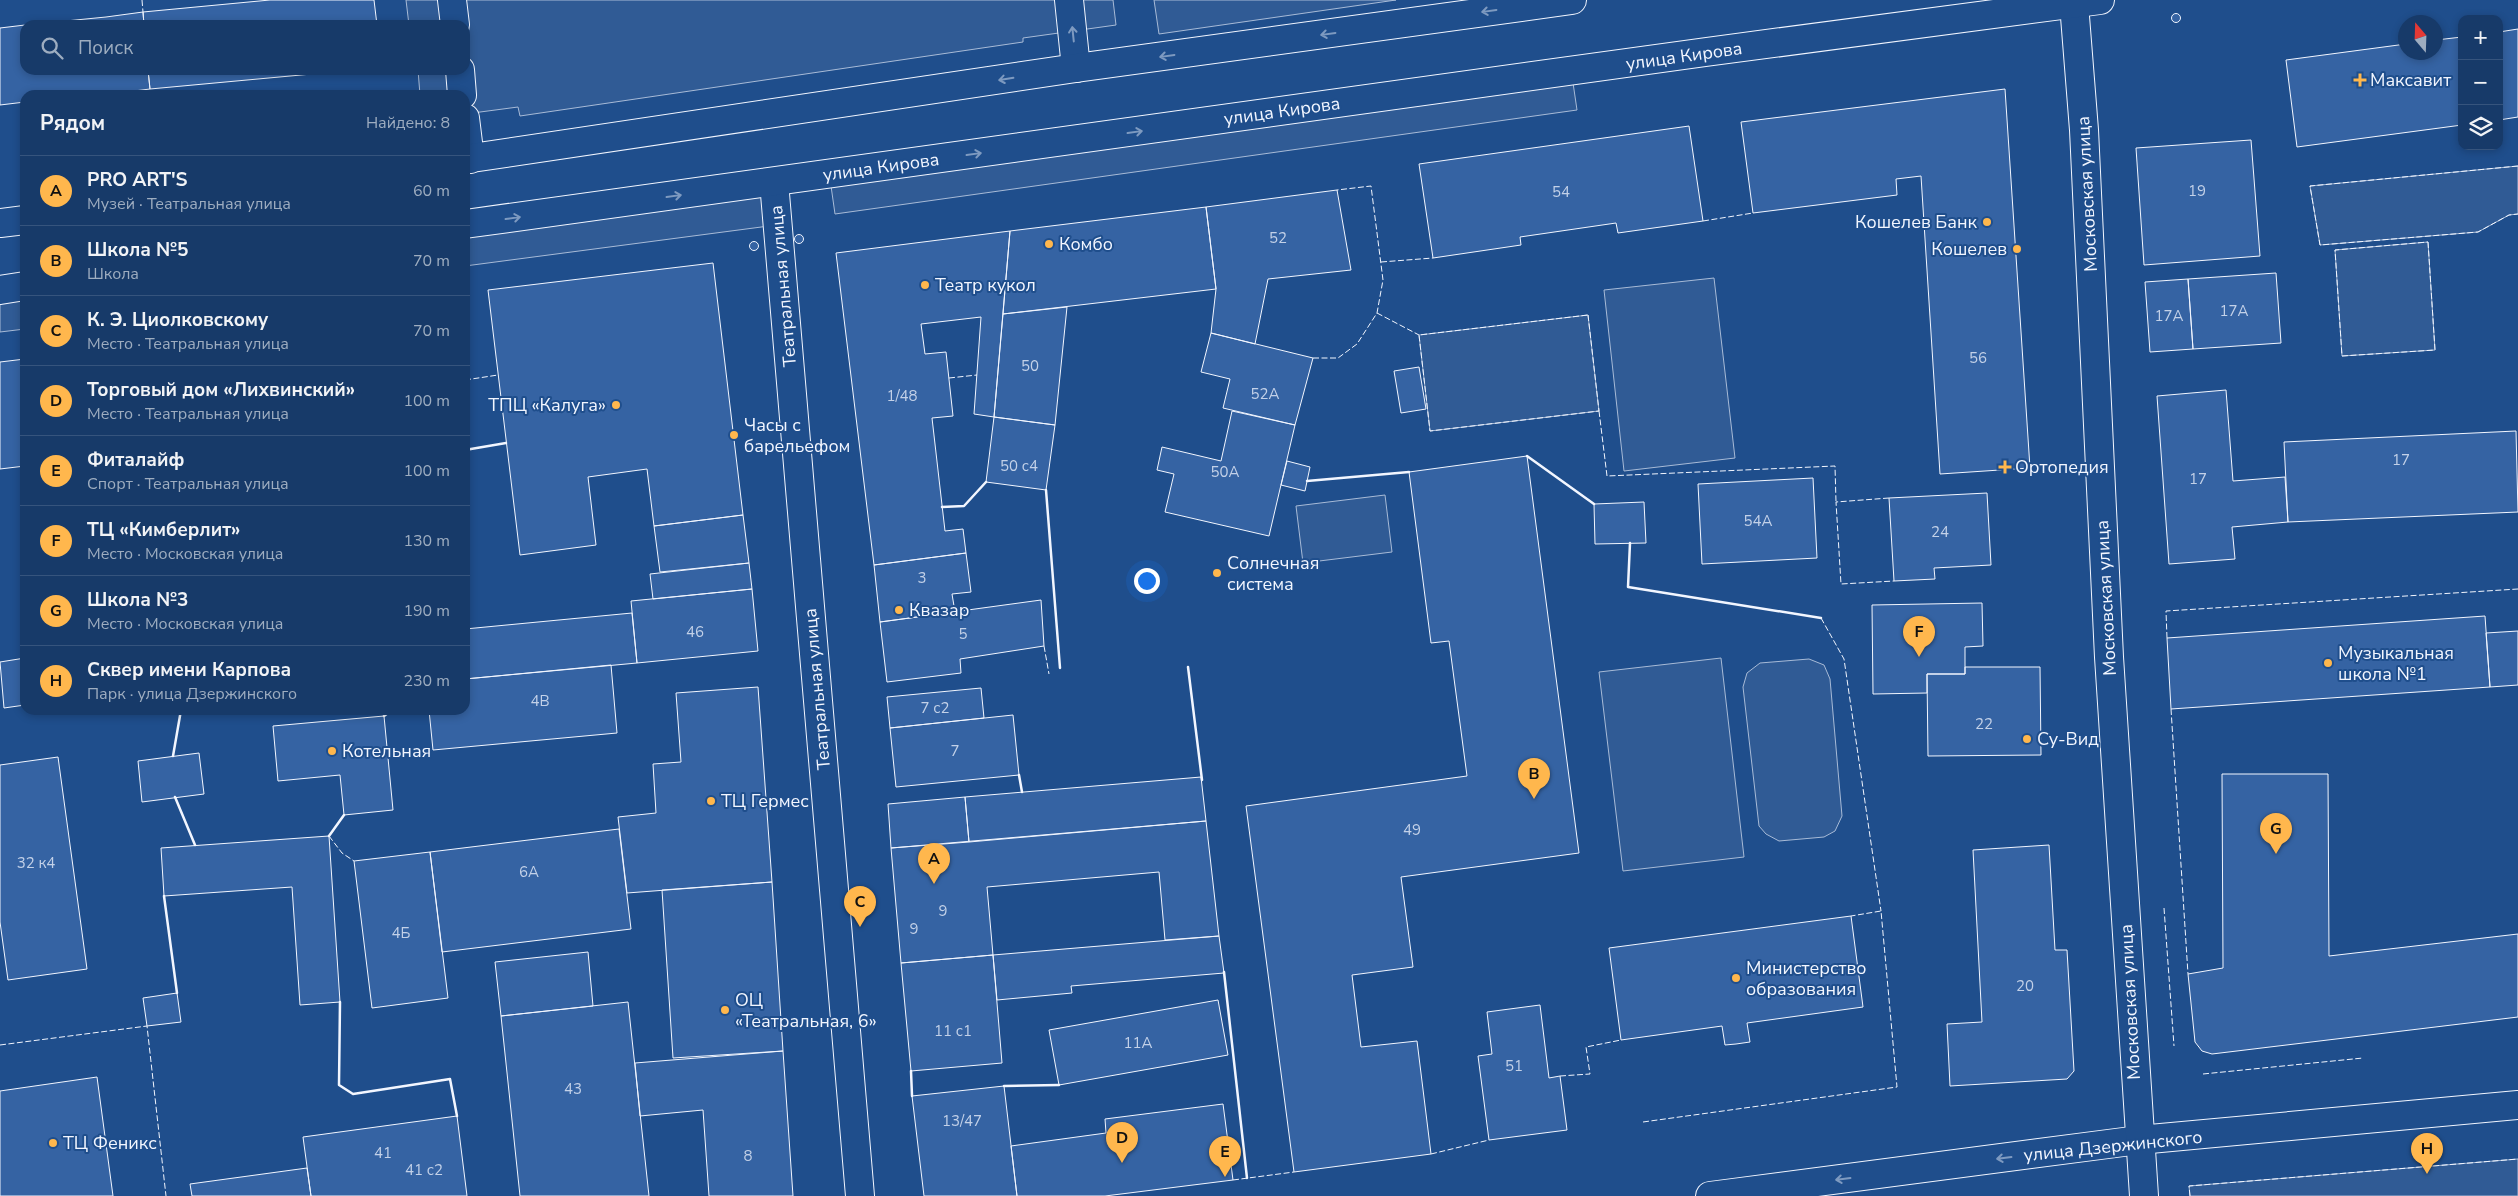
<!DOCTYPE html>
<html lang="ru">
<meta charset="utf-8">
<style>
body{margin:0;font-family:"Nunito Sans",sans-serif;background:#244571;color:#f1f3f6}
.controls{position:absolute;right:15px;top:15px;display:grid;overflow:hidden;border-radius:10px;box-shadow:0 2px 8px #0003}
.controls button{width:45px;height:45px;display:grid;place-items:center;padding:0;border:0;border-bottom:1px solid #36547d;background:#173a69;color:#f1f3f6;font:25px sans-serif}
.compass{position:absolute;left:2398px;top:15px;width:45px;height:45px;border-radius:50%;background:#173a69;box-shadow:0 2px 8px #0003;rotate:341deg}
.you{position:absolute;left:1146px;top:580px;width:18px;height:18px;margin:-12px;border:4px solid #fff;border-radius:50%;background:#1a73e8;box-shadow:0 0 0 8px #1a73e833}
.badge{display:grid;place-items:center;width:32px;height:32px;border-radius:50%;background:#ffb74d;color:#111;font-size:16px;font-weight:700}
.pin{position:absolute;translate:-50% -41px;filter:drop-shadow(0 1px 2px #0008)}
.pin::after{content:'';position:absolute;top:26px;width:18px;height:15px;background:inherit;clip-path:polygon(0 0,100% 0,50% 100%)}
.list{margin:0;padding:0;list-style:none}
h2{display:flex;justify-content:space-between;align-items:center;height:65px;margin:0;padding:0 20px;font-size:21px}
h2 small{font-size:16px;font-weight:400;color:#9eadc0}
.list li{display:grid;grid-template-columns:32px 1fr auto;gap:15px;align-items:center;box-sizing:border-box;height:70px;padding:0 20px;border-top:1px solid #36547d}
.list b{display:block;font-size:19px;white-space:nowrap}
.list p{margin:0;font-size:16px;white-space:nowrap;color:#9eadc0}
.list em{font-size:16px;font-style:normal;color:#9eadc0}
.icon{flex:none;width:28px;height:28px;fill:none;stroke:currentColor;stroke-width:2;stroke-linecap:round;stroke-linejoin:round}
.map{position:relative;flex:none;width:2518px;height:1196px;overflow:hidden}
.search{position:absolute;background:#173a69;box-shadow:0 2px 8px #0003;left:20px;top:20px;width:450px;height:55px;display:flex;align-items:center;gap:12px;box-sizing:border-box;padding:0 18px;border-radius:15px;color:#9eadc0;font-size:19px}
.panel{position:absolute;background:#173a69;box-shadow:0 2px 8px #0003;left:20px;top:90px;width:450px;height:625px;border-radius:15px}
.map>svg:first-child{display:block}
.built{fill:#305b95;stroke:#a8bbd7}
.building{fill:#3563a3;stroke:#f2f6ff}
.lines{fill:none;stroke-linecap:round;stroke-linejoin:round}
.pedestrian-casing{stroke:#f2f6ff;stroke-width:30}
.minor-casing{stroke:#f2f6ff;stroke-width:30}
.secondary-casing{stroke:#f2f6ff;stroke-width:30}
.primary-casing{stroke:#f2f6ff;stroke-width:30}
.pedestrian{stroke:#1f4e8c;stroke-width:28}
.minor{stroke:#1f4e8c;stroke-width:28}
.secondary{stroke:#1f4e8c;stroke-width:28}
.primary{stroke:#1f4e8c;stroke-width:28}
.fence{stroke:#f2f6ff;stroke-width:1;stroke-dasharray:6 2.5;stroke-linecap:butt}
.wall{stroke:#f2f6ff;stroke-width:2.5}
.oneway{stroke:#7e9ac0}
.poi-dot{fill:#ffb74d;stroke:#1f4e8c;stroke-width:2}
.labels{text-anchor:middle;stroke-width:4;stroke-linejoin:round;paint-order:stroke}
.number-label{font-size:15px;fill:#c3d1e8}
.street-label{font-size:18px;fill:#f2f6ff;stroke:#1f4e8c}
.poi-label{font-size:18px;fill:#f2f6ff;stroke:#1f4e8c;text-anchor:start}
</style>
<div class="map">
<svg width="2518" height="1196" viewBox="0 0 2518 1196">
<rect width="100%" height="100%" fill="#1f4e8c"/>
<path class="built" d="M 406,0 L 1113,0 L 1116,25 L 1023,38 L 1023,42 L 520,116 L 518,107 L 465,114 L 465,95 L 420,95 L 418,70 L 465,70 L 465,25 L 409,25 Z
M 1154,0 L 1396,0 L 1159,34 Z
M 1572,76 L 1577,110 L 835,214 L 830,179 Z
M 2518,166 L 2518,214 L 2509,215 L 2478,232 L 2320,245 L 2310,186 Z
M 764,189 L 769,226 L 465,266 L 465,228 Z
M 2428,242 L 2435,350 L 2342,356 L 2335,250 Z
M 1714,278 L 1735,458 L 1624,471 L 1604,290 Z
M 25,290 L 25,329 L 0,332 L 0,294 Z
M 1588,315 L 1599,411 L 1430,431 L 1419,335 Z
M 1385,495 L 1392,552 L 1303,563 L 1296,506 Z
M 1721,658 L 1744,857 L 1623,871 L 1599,672 Z
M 1809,659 L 1824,665 L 1830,679 L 1842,816 L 1835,831 L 1824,837 L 1779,841 L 1766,834 L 1759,826 L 1743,687 L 1747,673 L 1760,663 Z
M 2518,1159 L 2518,1196 L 2190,1196 L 2189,1186 Z"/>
<path class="building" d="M 270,0 L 374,0 L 377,25 L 144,25 L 143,12 Z
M 143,12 L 144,25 L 25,25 L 106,17 Z
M2171.5 18a4.5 4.5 0 1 1 9 0a4.5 4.5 0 1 1-9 0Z
M 25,25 L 25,70 L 148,70 L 150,89 L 102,95 L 25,95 L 25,102 L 0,105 L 0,28 Z
M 2518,29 L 2518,117 L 2499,120 L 2499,32 Z
M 2462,37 L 2462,125 L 2297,147 L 2286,60 L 2406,44 L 2406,52 L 2436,52 L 2436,40 Z
M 148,70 L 355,70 L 150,89 Z
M 2005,89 L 2030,468 L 1940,474 L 1921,176 L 1896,179 L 1897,195 L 1753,213 L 1741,122 Z
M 1689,126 L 1703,221 L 1618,233 L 1616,223 L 1520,237 L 1521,245 L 1433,258 L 1419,164 Z
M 2251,140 L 2260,256 L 2144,265 L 2136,148 Z
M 1337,190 L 1351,270 L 1268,279 L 1255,344 L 1211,333 L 1216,289 L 1206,207 Z
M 1206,207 L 1216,289 L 1003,314 L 1010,231 Z
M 1010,231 L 994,417 L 974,414 L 981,317 L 921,324 L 925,354 L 946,352 L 953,416 L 932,418 L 945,531 L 963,529 L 966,553 L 874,565 L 836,253 Z
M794.5 239a4.5 4.5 0 1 1 9 0a4.5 4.5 0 1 1-9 0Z
M749.5 246a4.5 4.5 0 1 1 9 0a4.5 4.5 0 1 1-9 0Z
M 713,263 L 743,515 L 654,526 L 647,469 L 588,477 L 596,545 L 520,555 L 488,290 Z
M 2276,273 L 2281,343 L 2193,349 L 2188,279 Z
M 2188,279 L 2193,349 L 2150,352 L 2145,282 Z
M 1067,307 L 1055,425 L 994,417 L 1003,314 Z
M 1211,333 L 1313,358 L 1295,425 L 1223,408 L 1230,379 L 1201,372 Z
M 25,359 L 25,466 L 0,469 L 0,362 Z
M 1419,367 L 1426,409 L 1401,413 L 1394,371 Z
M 2226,390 L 2233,481 L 2285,477 L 2288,522 L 2232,527 L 2235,559 L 2169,564 L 2157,396 Z
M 1232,411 L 1295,425 L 1269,536 L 1165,512 L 1174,474 L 1157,470 L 1162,447 L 1221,461 Z
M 994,417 L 1055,425 L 1046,490 L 986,482 Z
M 2516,431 L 2518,512 L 2288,522 L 2284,442 Z
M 1527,456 L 1579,853 L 1401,877 L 1413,967 L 1352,975 L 1361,1047 L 1417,1041 L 1431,1154 L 1294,1172 L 1246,806 L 1467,776 L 1449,641 L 1431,643 L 1409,472 Z
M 1287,461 L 1310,467 L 1305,491 L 1281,485 Z
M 1813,478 L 1817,558 L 1702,564 L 1698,484 Z
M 1987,493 L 1991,565 L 1934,568 L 1935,579 L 1894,581 L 1889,498 Z
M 1644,502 L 1646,543 L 1595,544 L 1594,504 Z
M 743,515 L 749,563 L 660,572 L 654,526 Z
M 966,553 L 971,592 L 952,594 L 955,612 L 880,622 L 874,565 Z
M 749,563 L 752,589 L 653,599 L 650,574 Z
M 752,589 L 758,651 L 637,663 L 631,601 Z
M 1041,600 L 1044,646 L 960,659 L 961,673 L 887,682 L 880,622 Z
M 1982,603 L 1983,646 L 1965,647 L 1965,674 L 1927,674 L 1927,693 L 1873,694 L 1872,605 Z
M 632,613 L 637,663 L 465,679 L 465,629 Z
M 2485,616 L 2490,687 L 2171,709 L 2167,638 Z
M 2518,631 L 2518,685 L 2490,687 L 2486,633 Z
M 25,658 L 25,705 L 4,708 L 0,662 Z
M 611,665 L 617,733 L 433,750 L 429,710 L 465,710 L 465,679 Z
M 1965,667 L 2040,667 L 2041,755 L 1928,756 L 1927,674 L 1965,674 Z
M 758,687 L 772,882 L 627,893 L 618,817 L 656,813 L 653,764 L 681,762 L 676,693 Z
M 981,688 L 984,718 L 890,728 L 887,697 Z
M 1013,715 L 1019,775 L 896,787 L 890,728 Z
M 384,716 L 393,810 L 344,815 L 340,775 L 278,781 L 273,726 Z
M 199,753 L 204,794 L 142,802 L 138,761 Z
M 58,757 L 87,969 L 8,980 L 0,922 L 0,765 Z
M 2222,774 L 2328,774 L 2329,956 L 2518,934 L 2518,1017 L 2212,1054 L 2202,1051 L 2195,1042 L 2188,974 L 2223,968 Z
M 1201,777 L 1206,821 L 969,842 L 965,797 Z
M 965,797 L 969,842 L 891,848 L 888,804 Z
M 1206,821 L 1219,936 L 1165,940 L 1159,872 L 987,887 L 993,955 L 901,963 L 891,848 Z
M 619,829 L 631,929 L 442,952 L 430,852 Z
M 329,836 L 340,1002 L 300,1005 L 292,887 L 164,896 L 161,848 Z
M 2049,845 L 2055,950 L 2067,950 L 2074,1071 L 2067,1079 L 1950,1086 L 1947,1024 L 1982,1022 L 1973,850 Z
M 430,852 L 448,998 L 372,1008 L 354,861 Z
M 772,882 L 783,1051 L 673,1058 L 662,890 Z
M 1851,916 L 1863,1007 L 1747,1023 L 1750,1042 L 1736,1044 L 1725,1045 L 1722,1026 L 1621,1040 L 1609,948 Z
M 1219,936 L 1224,973 L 1071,986 L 1072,993 L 997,1000 L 993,955 Z
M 588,952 L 593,1006 L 501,1016 L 495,962 Z
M 993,955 L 1002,1063 L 911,1071 L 901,963 Z
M 177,993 L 181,1022 L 147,1026 L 143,998 Z
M 1218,1000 L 1228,1055 L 1059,1085 L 1049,1030 Z
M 628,1002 L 649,1196 L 520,1196 L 501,1016 Z
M 1540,1005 L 1549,1078 L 1560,1076 L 1567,1130 L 1489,1140 L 1478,1056 L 1492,1054 L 1487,1012 Z
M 783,1051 L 793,1196 L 709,1196 L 703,1110 L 640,1116 L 635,1063 Z
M 97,1077 L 113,1196 L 0,1196 L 0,1091 Z
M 1004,1086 L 1017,1196 L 924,1196 L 912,1096 Z
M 1223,1104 L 1233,1180 L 1105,1196 L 1017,1196 L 1011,1146 L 1106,1133 L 1105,1119 Z
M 457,1116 L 467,1196 L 311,1196 L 303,1137 Z
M 307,1168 L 311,1196 L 192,1196 L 190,1184 Z"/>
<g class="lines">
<defs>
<path id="pedestrian" d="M 774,182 L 860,1196"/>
<path id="minor" d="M 452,0 L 455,25
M 1069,0 L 1076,68
M 460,70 L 462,95
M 465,118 L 470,159
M 1710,1196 L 2139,1140 L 2518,1105"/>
<path id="secondary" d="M 2074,4 L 2084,130 L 2109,657 L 2144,1196"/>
<path id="primary" d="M 465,159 L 1076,68 L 1572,0
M 0,223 L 25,220
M 465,224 L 1706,52 L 2100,0
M 0,290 L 25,286"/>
</defs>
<use href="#pedestrian" class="pedestrian-casing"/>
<use href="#minor" class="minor-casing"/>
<use href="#secondary" class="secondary-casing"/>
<use href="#primary" class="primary-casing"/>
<use href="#pedestrian" class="pedestrian"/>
<use href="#minor" class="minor"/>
<use href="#secondary" class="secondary"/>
<use href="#primary" class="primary"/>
<path class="fence" d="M 142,0 L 143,12
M 2518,166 L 2310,186 L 2320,245 L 2478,232 L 2509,215 L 2518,214
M 1703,221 L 1753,213
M 2428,242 L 2435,350 L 2342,356 L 2335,250 Z
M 1381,262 L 1433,258
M 1377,313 L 1419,335
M 1588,315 L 1599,411 L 1430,431 L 1419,335 Z
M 1313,358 L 1338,358 L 1357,344 L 1377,313 L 1383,280 L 1371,186 L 1337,190
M 949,378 L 977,375
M 465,380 L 498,375
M 1599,411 L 1607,476 L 1835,466 L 1836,502
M 1889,498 L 1836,502 L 1841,584 L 1894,581
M 1821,618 L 1844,659 L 1881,911
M 2167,638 L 2166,611 L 2518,589
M 1044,646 L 1049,674
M 2171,709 L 2188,974
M 329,836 L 342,853 L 354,861
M 2164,908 L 2174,1046
M 0,1045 L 147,1026 L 166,1196
M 2203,1074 L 2363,1058
M 1560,1076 L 1590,1074 L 1586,1047 L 1621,1040
M 1643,1122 L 1897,1087 L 1881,911 L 1851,916
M 1431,1154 L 1489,1140
M 1233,1180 L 1294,1172
M 2190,1196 L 2189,1186 L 2518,1159"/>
<path class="wall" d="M 465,450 L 506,443
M 1527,456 L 1594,504
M 1307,481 L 1409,472
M 1046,490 L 1060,668
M 942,507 L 964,506 L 986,482
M 1630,543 L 1628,587 L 1821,618
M 1188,667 L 1202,780
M 384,716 L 392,710
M 173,756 L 181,710
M 1019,775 L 1022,792
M 175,797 L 195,845
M 329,836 L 344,815
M 164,896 L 177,993
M 1224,972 L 1247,1178
M 340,1002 L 339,1085 L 353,1094 L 450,1079 L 457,1116
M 911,1071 L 912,1096
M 1004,1086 L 1059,1085"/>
</g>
<defs><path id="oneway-shaft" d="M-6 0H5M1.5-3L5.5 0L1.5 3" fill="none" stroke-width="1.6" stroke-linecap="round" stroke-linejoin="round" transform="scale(1.25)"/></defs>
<g class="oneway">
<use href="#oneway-shaft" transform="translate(1489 11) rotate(172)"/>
<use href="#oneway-shaft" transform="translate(1073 34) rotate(-96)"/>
<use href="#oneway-shaft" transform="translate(1328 34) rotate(172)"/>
<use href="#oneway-shaft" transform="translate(1167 56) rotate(172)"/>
<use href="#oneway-shaft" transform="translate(1006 79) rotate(171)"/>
<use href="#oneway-shaft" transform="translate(1135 132) rotate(-8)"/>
<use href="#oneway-shaft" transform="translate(974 154) rotate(-8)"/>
<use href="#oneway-shaft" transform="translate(674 196) rotate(-8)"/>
<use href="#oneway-shaft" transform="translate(513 218) rotate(-8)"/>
<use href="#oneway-shaft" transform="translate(2004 1158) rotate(173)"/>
<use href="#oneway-shaft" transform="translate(1843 1179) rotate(173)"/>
</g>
<g class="poi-dot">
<path d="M2357.5 72.5h5v5h5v5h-5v5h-5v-5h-5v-5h5z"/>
<circle cx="1987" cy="222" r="5"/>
<circle cx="1049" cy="244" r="5"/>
<circle cx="2017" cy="249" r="5"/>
<circle cx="925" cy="285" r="5"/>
<circle cx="616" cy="405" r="5"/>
<circle cx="734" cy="435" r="5"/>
<path d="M2002.5 459.5h5v5h5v5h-5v5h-5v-5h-5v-5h5z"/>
<circle cx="1217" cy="573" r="5"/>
<circle cx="899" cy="610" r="5"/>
<circle cx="2328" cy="663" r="5"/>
<circle cx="2027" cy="739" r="5"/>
<circle cx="332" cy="751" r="5"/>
<circle cx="711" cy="801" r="5"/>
<circle cx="1736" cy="978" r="5"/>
<circle cx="725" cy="1010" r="5"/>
<circle cx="53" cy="1143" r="5"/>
</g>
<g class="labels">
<g class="number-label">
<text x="2197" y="196">19</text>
<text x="1561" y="197">54</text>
<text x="1278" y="243">52</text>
<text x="2234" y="316">17А</text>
<text x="2169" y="321">17А</text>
<text x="1978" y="363">56</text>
<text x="1030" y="371">50</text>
<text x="1265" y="399">52А</text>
<text x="902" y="401">1/48</text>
<text x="2401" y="465">17</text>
<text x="1019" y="471">50 с4</text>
<text x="1225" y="477">50А</text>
<text x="2198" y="484">17</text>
<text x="1758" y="526">54А</text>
<text x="1940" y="537">24</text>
<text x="922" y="583">3</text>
<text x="695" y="637">46</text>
<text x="963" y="639">5</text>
<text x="540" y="706">4В</text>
<text x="935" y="713">7 с2</text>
<text x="1984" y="729">22</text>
<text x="955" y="756">7</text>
<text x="1412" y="835">49</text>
<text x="36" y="868">32 к4</text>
<text x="529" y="877">6А</text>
<text x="943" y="916">9</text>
<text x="914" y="934">9</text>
<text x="401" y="938">4Б</text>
<text x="2025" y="991">20</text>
<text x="953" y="1036">11 с1</text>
<text x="1138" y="1048">11А</text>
<text x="1514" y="1071">51</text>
<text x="573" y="1094">43</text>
<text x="962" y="1126">13/47</text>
<text x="383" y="1158">41</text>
<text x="748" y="1161">8</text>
<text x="424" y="1175">41 с2</text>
</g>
<g class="street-label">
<text transform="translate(1684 56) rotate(-8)" y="6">улица Кирова</text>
<text transform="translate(1282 111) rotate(-8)" y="6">улица Кирова</text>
<text transform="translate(881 167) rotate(-8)" y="6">улица Кирова</text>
<text transform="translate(2087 194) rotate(-93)" y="6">Московская улица</text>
<text transform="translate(783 286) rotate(-95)" y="6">Театральная улица</text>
<text transform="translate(2106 598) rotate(-93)" y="6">Московская улица</text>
<text transform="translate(817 689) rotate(-95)" y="6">Театральная улица</text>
<text transform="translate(2130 1002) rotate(-93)" y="6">Московская улица</text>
<text transform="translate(2113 1146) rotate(-6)" y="6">улица Дзержинского</text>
</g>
<g class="poi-label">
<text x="2370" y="86">Максавит</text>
<text x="1977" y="228" text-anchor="end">Кошелев Банк</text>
<text x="1059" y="250">Комбо</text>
<text x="2007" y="255" text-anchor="end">Кошелев</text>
<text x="935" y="291">Театр кукол</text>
<text x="606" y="411" text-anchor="end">ТПЦ «Калуга»</text>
<text x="744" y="431">Часы с<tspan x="744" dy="21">барельефом</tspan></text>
<text x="2015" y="473">Ортопедия</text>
<text x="1227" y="569">Солнечная<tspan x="1227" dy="21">система</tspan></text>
<text x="909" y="616">Квазар</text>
<text x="2338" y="659">Музыкальная<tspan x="2338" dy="21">школа №1</tspan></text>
<text x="2037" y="745">Су-Вид</text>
<text x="342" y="757">Котельная</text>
<text x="721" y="807">ТЦ Гермес</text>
<text x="1746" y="974">Министерство<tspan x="1746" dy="21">образования</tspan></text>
<text x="735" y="1006">ОЦ<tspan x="735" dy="21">«Театральная, 6»</tspan></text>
<text x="63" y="1149">ТЦ Феникс</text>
</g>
</g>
</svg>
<div class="controls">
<button>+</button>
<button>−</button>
<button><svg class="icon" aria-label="layers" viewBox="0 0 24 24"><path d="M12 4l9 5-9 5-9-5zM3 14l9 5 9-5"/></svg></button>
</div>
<svg class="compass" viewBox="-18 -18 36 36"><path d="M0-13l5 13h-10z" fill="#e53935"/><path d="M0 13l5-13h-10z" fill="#9eadc0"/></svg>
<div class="you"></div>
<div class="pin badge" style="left:934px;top:884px">A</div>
<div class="pin badge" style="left:1534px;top:799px">B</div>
<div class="pin badge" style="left:860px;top:927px">C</div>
<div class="pin badge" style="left:1122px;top:1163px">D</div>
<div class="pin badge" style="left:1225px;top:1177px">E</div>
<div class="pin badge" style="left:1919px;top:657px">F</div>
<div class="pin badge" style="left:2276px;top:854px">G</div>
<div class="pin badge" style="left:2427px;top:1174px">H</div>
<div class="search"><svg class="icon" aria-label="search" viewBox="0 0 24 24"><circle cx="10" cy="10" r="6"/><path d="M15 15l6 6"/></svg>Поиск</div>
<section class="panel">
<h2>Рядом<small>Найдено: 8</small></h2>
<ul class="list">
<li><span class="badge">A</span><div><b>PRO ART'S</b><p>Музей · Театральная улица</p></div><em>60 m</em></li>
<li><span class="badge">B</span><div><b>Школа №5</b><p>Школа</p></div><em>70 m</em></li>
<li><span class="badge">C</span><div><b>К. Э. Циолковскому</b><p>Место · Театральная улица</p></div><em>70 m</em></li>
<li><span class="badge">D</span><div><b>Торговый дом «Лихвинский»</b><p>Место · Театральная улица</p></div><em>100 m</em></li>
<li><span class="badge">E</span><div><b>Фиталайф</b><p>Спорт · Театральная улица</p></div><em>100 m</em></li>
<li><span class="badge">F</span><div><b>ТЦ «Кимберлит»</b><p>Место · Московская улица</p></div><em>130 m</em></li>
<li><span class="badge">G</span><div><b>Школа №3</b><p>Место · Московская улица</p></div><em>190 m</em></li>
<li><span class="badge">H</span><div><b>Сквер имени Карпова</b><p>Парк · улица Дзержинского</p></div><em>230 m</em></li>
</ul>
</section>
</div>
